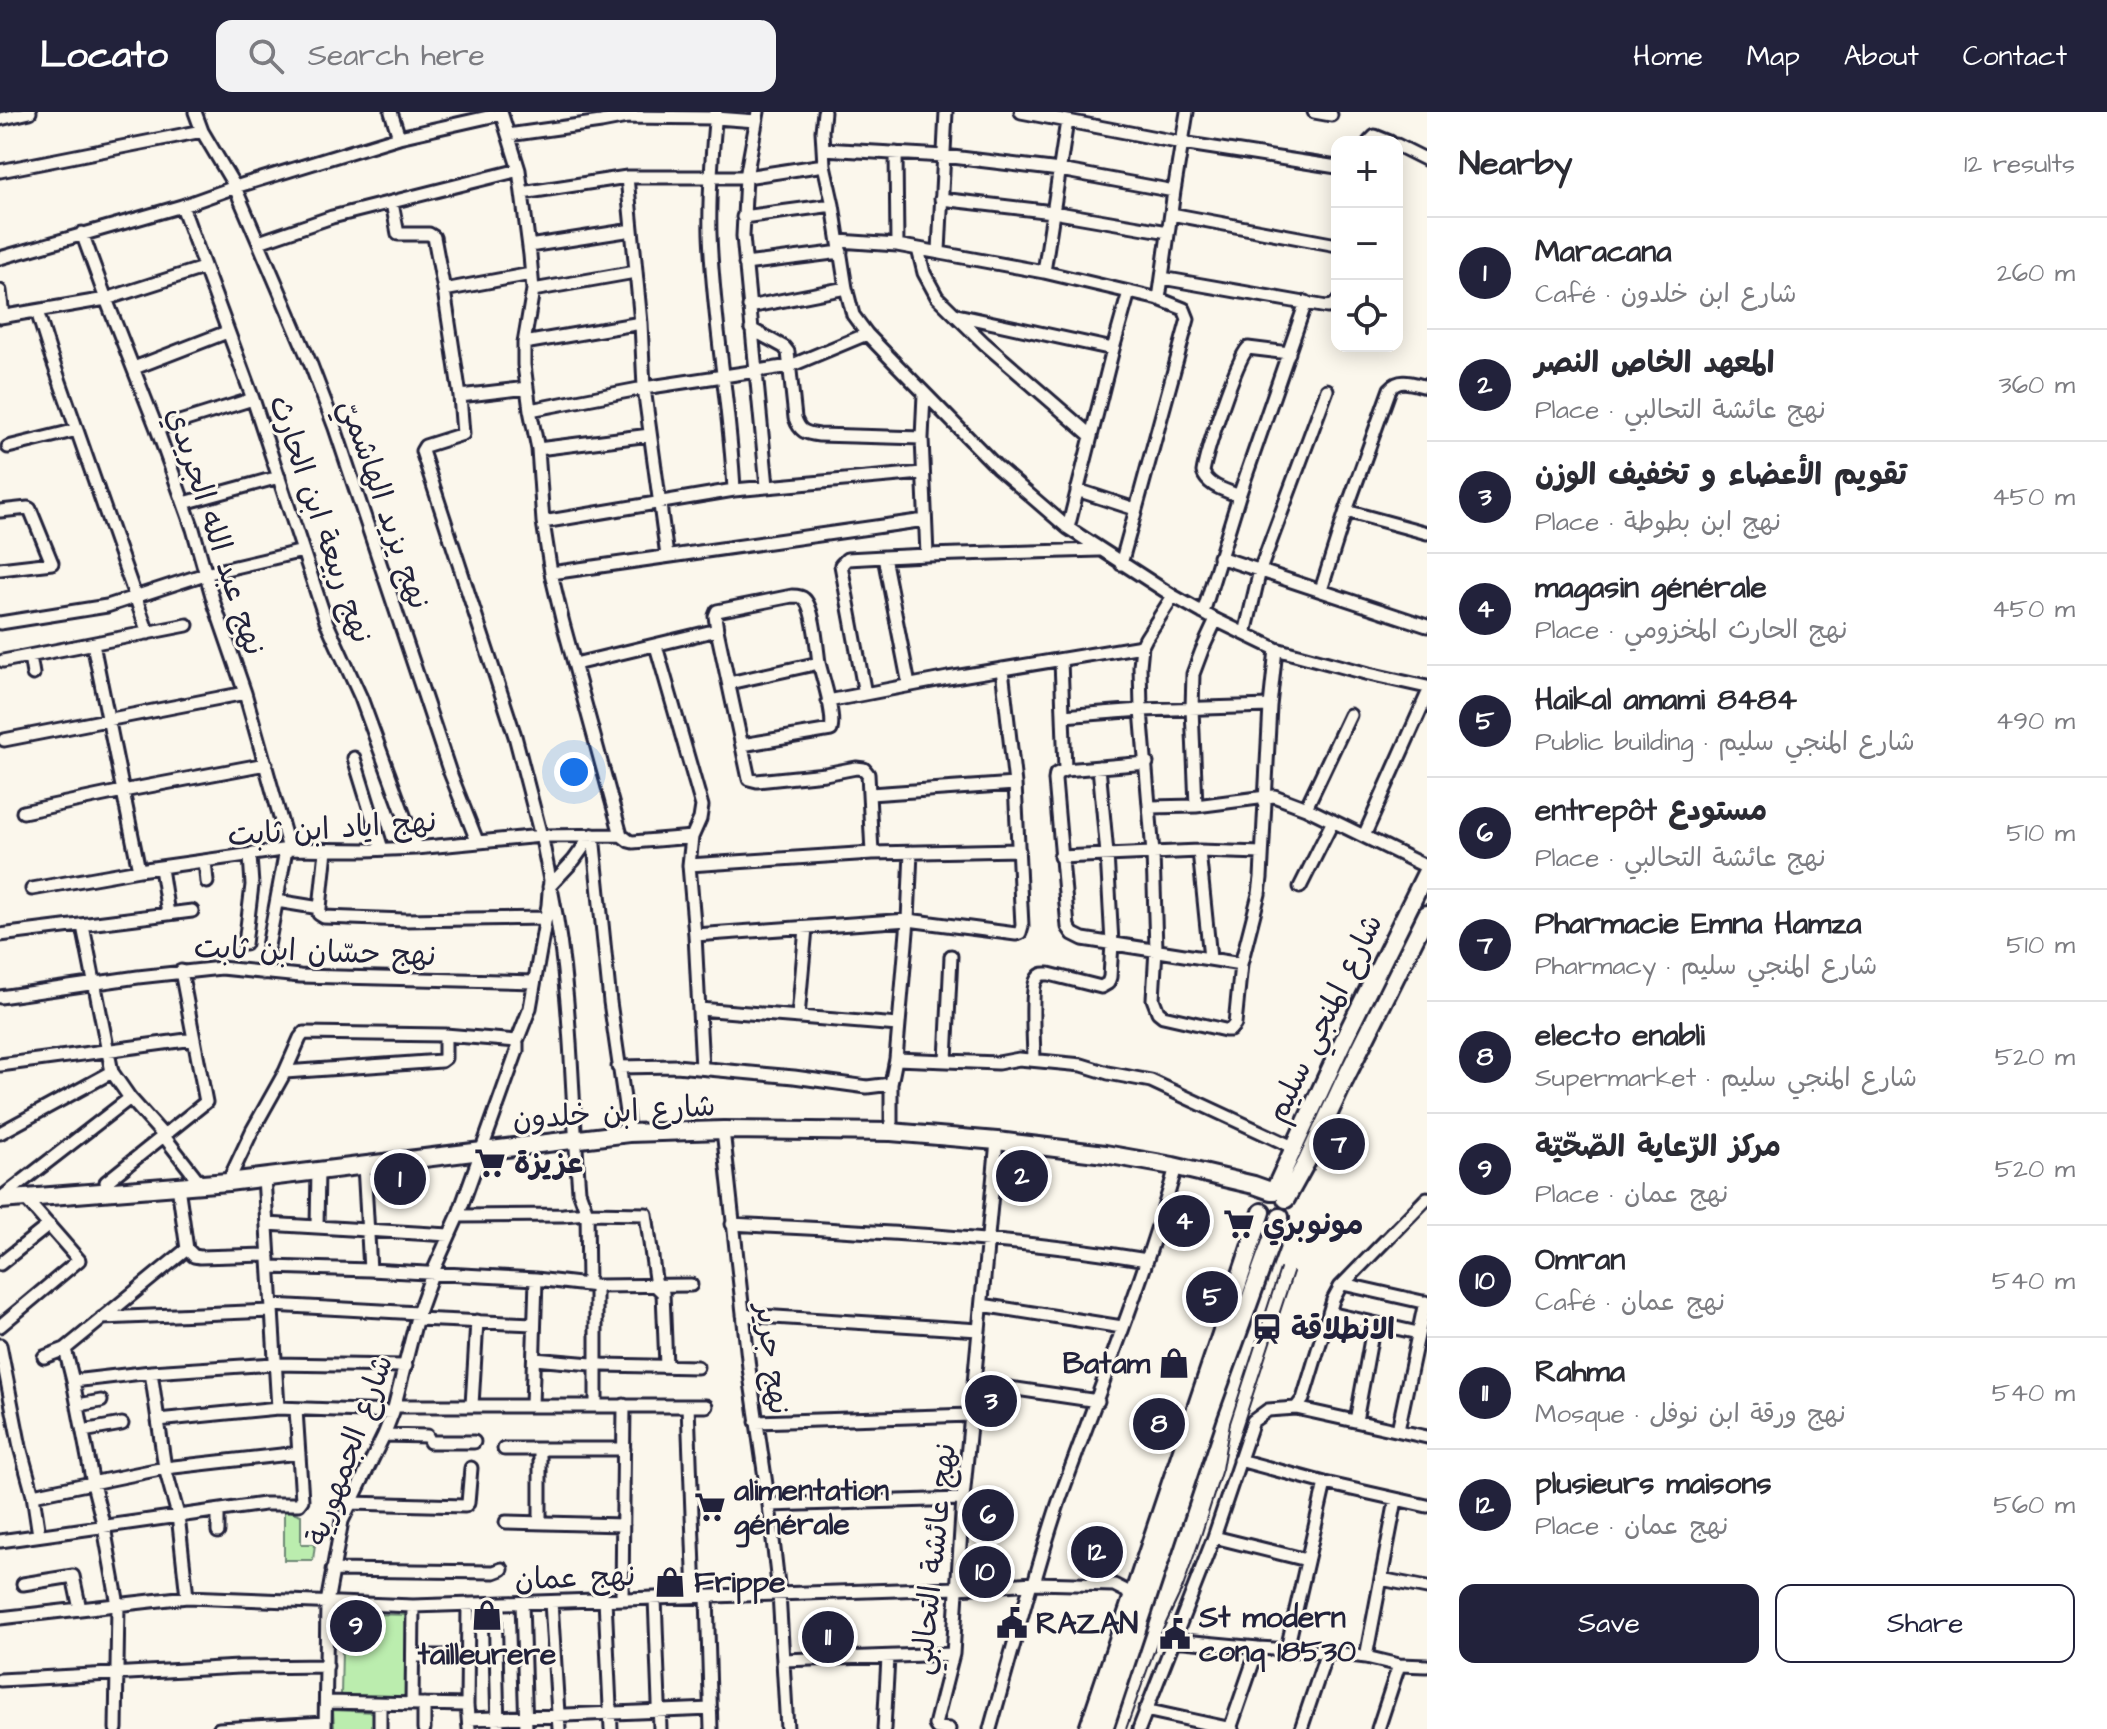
<!DOCTYPE html>
<meta charset="utf-8">
<style>
body{margin:0;font-family:"Architects Daughter","Playpen Sans Arabic",sans-serif;background:#f2f2f3;color:#2b2b33}
.controls{position:absolute;right:24px;top:24px;display:grid;overflow:hidden;border-radius:16px;box-shadow:0 4px 20px #0003}
.controls button{width:72px;height:72px;display:grid;place-items:center;padding:0;border:0;border-bottom:2px solid #e1e1e2;background:#fff;color:#2b2b33;font:40px sans-serif}
.you{position:absolute;left:574px;top:660px;width:28px;height:28px;margin:-20px;border:6px solid #fff;border-radius:50%;background:#1a73e8;box-shadow:0 0 0 12px #1a73e833}
.badge{display:grid;place-items:center;width:52px;height:52px;border-radius:50%;background:#22223b;color:#fff;font-size:26px;font-weight:700}
.pin{position:absolute;translate:-50% -50%;border:4px solid #fff;box-shadow:0 2px 8px #0006}
.list{margin:0;padding:0;list-style:none}
h2{display:flex;justify-content:space-between;align-items:center;height:104px;margin:0;padding:0 32px;font-size:34px}
h2 small{font-size:26px;font-weight:400;color:#7c7c81}
.list li{display:grid;grid-template-columns:52px 1fr auto;gap:24px;align-items:center;box-sizing:border-box;height:112px;padding:0 32px;border-top:2px solid #e1e1e2}
.list b{display:block;font-size:30px;white-space:nowrap}
.list p{margin:0;font-size:26px;white-space:nowrap;color:#7c7c81}
.list em{font-size:26px;font-style:normal;color:#7c7c81}
.actions{display:flex;gap:16px;padding:24px 32px}
.actions a{flex:1;padding:18px 0;border:2px solid #22223b;border-radius:16px;text-align:center;font-size:28px;color:#22223b}
.actions .main{background:#22223b;color:#fff}
.icon{flex:none;width:44px;height:44px;fill:none;stroke:currentColor;stroke-width:2;stroke-linecap:round;stroke-linejoin:round}
.map{position:relative;flex:none;width:1427px;height:1617px;overflow:hidden}
header{display:flex;align-items:center;gap:48px;box-sizing:border-box;height:112px;padding:0 40px;background:#22223b;color:#fff}
header strong{font-size:38px}
nav{display:flex;gap:44px;margin-inline-start:auto;font-size:28px}
.search{width:560px;height:72px;background:#f2f2f3;display:flex;align-items:center;gap:20px;box-sizing:border-box;padding:0 28px;border-radius:16px;color:#7c7c81;font-size:30px}
main{display:flex}
aside{flex:1;background:#fff}
.map>svg:first-child{display:block}
.green{fill:#bbedae;stroke:#6e8874;stroke-width:2}
.lines{fill:none;stroke-linecap:round;stroke-linejoin:round}
.street-casing{stroke:#22223b;stroke-width:17}
.secondary-casing{stroke:#22223b;stroke-width:22}
.street{stroke:#fbf7ec;stroke-width:11}
.secondary{stroke:#fbf7ec;stroke-width:16}
.tram{stroke:#22223b;stroke-width:2}
.labels{text-anchor:middle;stroke-width:6;stroke-linejoin:round;paint-order:stroke}
.street-label{font-size:30px;fill:#22223b;stroke:#fbf7ec}
.poi-label{font-size:30px;font-weight:bold;fill:#22223b;stroke:#fbf7ec;text-anchor:start}
</style>
<header>
<strong>Locato</strong>
<div class="search"><svg class="icon" aria-label="search" viewBox="0 0 24 24"><circle cx="10" cy="10" r="6"/><path d="M15 15l6 6"/></svg>Search here</div>
<nav><a>Home</a><a>Map</a><a>About</a><a>Contact</a></nav>
</header>
<main>
<div class="map">
<svg width="1427" height="1617" viewBox="0 0 1427 1617">
<rect width="100%" height="100%" fill="#fbf7ec"/>
<filter id="ink" filterUnits="userSpaceOnUse"><feTurbulence type="fractalNoise" baseFrequency=".0125" numOctaves="2"/><feDisplacementMap in="SourceGraphic" scale="16" xChannelSelector="R" yChannelSelector="G"/><feConvolveMatrix kernelMatrix="1 2 1 2 8 2 1 2 1" color-interpolation-filters="sRGB"/></filter>
<g filter="url(#ink)">
<path class="green" d="M 284,1397 L 301,1403 L 301,1432 L 315,1432 L 313,1448 L 284,1448 Z
M 369,1502 L 411,1503 L 409,1586 L 341,1584 L 342,1537 L 352,1537 L 353,1527 L 369,1527 Z
M 333,1598 L 375,1600 L 376,1617 L 334,1617 Z"/>
<g class="lines">
<defs>
<path id="street" d="M 195,0 L 202,19 L 234,73 L 311,253 L 335,316 L 449,658 L 477,729
M 501,0 L 519,58 L 530,143 L 533,178 L 524,231 L 524,253 L 530,298 L 538,337 L 543,410 L 551,461 L 563,511 L 621,723
M 716,0 C 712,40 709,82 710,122 C 713,208 730,293 734,378
M 758,0 L 746,65 L 743,124 L 767,374
M 824,0 L 822,19 L 824,53 L 833,93 L 846,176 L 853,203 L 867,222 L 894,250 L 997,355 L 1068,416 L 1173,484 L 1216,508 L 1276,537 L 1369,562 L 1427,575
M 1021,0 L 1182,31 L 1337,55
M 1314,0 L 1331,3
M 0,7 L 30,0
M 508,23 L 601,10 L 627,5 L 716,6 L 756,9
M 399,25 L 501,2
M 1369,30 L 1375,24 L 1390,30
M 1397,33 L 1427,48
M 823,37 L 944,44 L 1060,58 L 1174,79
M 896,41 L 897,133
M 0,59 L 202,19
M 627,65 L 641,211 L 644,276 L 667,444
M 522,81 L 627,65 L 746,65 L 824,53
M 941,87 L 1053,100 L 1168,120
M 392,91 L 398,122 L 429,122 L 434,125 L 444,178 L 531,162
M 182,94 L 253,287 L 326,509 L 361,586 L 416,736
M 1171,102 L 1337,133
M 743,105 L 833,93
M 82,121 L 106,187 L 157,317 L 193,417 L 214,491 L 245,581 L 289,737
M 839,129 L 897,133 L 1044,160 L 1159,187 L 1184,197 L 1188,207 L 1121,452
M 259,130 L 332,105 L 519,58
M 529,134 L 632,118
M 918,137 L 924,161 L 937,185 L 984,231 L 1090,323
M 939,139 L 946,0
M 0,146 L 182,94 L 235,75 L 399,25 L 391,0
M 745,152 L 841,140
M 1044,160 L 1067,9
M 1162,166 L 1327,195 L 1333,194 L 1337,190
M 444,178 L 460,284 L 527,276
M 533,178 L 635,160
M 0,179 L 3,204
M 1159,187 L 1174,79 L 1187,0
M 749,195 L 846,176
M 37,199 L 50,241 L 148,521
M 957,203 L 1113,237
M 0,205 L 106,187 L 203,156
M 751,217 L 784,235 L 788,240 L 795,306 C 800,320 805,321 819,323 L 922,326
M 524,231 L 641,211
M 134,256 L 227,220
M 924,282 L 922,326 L 927,443 L 1099,438
M 530,298 L 644,276 L 790,254 L 867,222
M 157,317 L 253,287
M 8,335 L 77,318
M 538,337 L 650,323
M 1077,378 L 1135,397
M 1239,384 C 1226,378 1208,375 1203,360 C 1206,341 1236,248 1248,236 L 1289,241
M 184,391 L 279,365
M 0,399 L 28,396 L 30,397 L 52,451 L 0,457
M 1346,399 L 1427,421
M 543,410 L 734,378 L 922,361
M 1068,416 L 1113,237 L 1129,180
M 1219,445 L 1427,514
M 551,461 L 925,408
M 1321,478 L 1346,399 L 1390,277 C 1400,265 1414,272 1427,275
M 1173,484 L 1146,526 L 1142,534 L 1140,554 L 1141,598 L 1153,741 L 1156,837 L 1153,887 L 1158,900 L 1163,904 L 1225,918 L 1230,918 L 1235,912 L 1241,852 L 1259,782 L 1261,766 L 1270,594 L 1276,537
M 1203,501 L 1239,384 L 1306,190
M 0,511 L 107,494 L 205,462 L 303,439
M 717,518 L 715,504 L 717,499 L 792,484 C 796,484 801,484 804,487 C 814,495 817,537 819,551
M 1245,522 L 1260,458 L 1327,278
M 93,532 L 139,758
M 30,544 L 33,562
M 1061,548 L 1065,658
M 3,549 L 187,513
M 575,552 L 717,518 L 749,667 L 757,669 L 825,662 L 856,656 L 864,657 L 868,662 L 872,741
M 729,571 L 819,551 C 823,568 835,602 831,618 L 742,633
M 909,573 L 884,445 L 927,443
M 865,582 L 841,453 L 847,447 L 884,445
M 828,589 L 948,566 L 1142,534
M 1063,604 L 1141,598 L 1270,594
M 4,628 L 245,581
M 354,646 L 382,737
M 1147,651 L 1065,658 L 1056,662 L 1055,668 L 1068,815 L 1073,822 L 1083,827 L 1241,852
M 870,682 L 1015,672
M 1196,694 L 1192,596 L 1193,562 L 1202,538 L 1216,508
M 1150,695 L 1196,694 L 1274,684 L 1306,696 L 1427,755
M 1306,696 L 1350,603
M 23,700 L 123,679 L 266,652
M 593,723 L 610,890 L 629,1021
M 1364,724 L 1427,583
M 692,725 L 689,753 L 695,823 L 702,956
M 1199,739 L 1210,846
M 1060,745 L 1199,739 L 1262,741
M 205,749 L 207,770
M 689,753 L 872,741 L 1019,738
M 161,756 L 168,802
M 549,775 L 574,748 L 592,723
M 1300,775 L 1333,709
M 32,777 L 139,758 L 289,737 L 366,738 L 416,736 L 541,724 L 621,723 L 629,729 L 633,730 L 692,725 L 700,707 L 702,694 L 656,534
M 552,781 C 572,879 571,980 579,1079 L 587,1101 L 588,1172
M 277,789 L 320,796 L 319,802 L 324,805 L 405,808 L 545,806
M 320,796 L 326,738
M 83,814 L 112,960 L 130,986 L 163,1023 L 201,1072
M 0,823 L 192,799
M 695,823 L 908,808 L 1016,822 L 1020,821 L 1022,814 L 1015,672 L 1002,557
M 245,832 L 252,773 L 250,744
M 263,861 L 286,738
M 0,885 L 138,865 L 221,856 L 300,864 L 534,870
M 699,897 L 898,913
M 798,905 L 806,816
M 896,947 L 998,951 L 1019,947 L 1082,953 L 1108,961 L 1151,969 L 1293,1035
M 946,948 L 951,844
M 1034,948 C 1034,934 1030,875 1037,867 C 1041,861 1043,862 1049,862 L 1101,875 L 1108,871 L 1110,865 L 1112,831 L 1107,742 L 1099,655
M 0,953 L 194,927
M 618,955 L 676,954 L 794,965 L 867,975 L 891,972
M 285,960 L 300,926 L 304,921 L 445,923
M 723,1018 L 749,1256 L 769,1393 L 779,1481 L 787,1617
M 891,1020 L 891,972 L 896,947 L 908,808 L 911,740
M 0,1021 L 112,960
M 364,1053 L 370,1158
M 264,1065 L 278,1296
M 106,1070 L 206,990 L 181,859
M 228,1070 L 252,1019 L 285,960 L 441,949 L 445,946 L 445,923 L 517,929
M 178,1074 L 187,1137
M 1,1086 L 130,986
M 458,1104 L 563,1103 L 587,1101 L 646,1102 L 656,1174 L 663,1181 L 666,1254
M 267,1112 L 449,1123
M 732,1112 C 870,1120 1009,1125 1147,1148
M 317,1114 L 318,1058
M 0,1152 L 49,1113
M 270,1155 L 370,1158 L 536,1167 L 596,1174 L 691,1173
M 1343,1172 L 1427,1191
M 596,1174 L 596,1293
M 272,1193 L 418,1201
M 982,1193 L 1122,1215
M 1329,1201 L 1418,1221
M 743,1203 L 979,1218
M 102,1206 L 272,1199
M 417,1207 L 533,1212
M 0,1214 L 79,1148 L 24,1085
M 0,1233 L 20,1335 L 33,1383 L 39,1423
M 65,1237 L 73,1269 L 93,1372 L 104,1415 L 118,1493 L 116,1617
M 44,1245 L 65,1237 L 187,1137 L 194,1144 L 200,1145 L 269,1143
M 534,1247 L 603,1253 L 697,1255
M 151,1260 L 165,1356 L 178,1403 L 187,1485
M 73,1269 L 151,1260 L 274,1252 L 406,1254
M 975,1271 L 1098,1289
M 78,1293 L 101,1289
M 472,1293 L 477,1209
M 532,1293 L 536,1167
M 395,1294 L 706,1294
M 688,1294 L 695,1484
M 1296,1296 L 1427,1325
M 158,1308 L 278,1296 L 393,1300
M 1356,1309 L 1374,1211
M 756,1310 L 971,1303
M 1398,1318 L 1425,1190
M 83,1319 L 122,1312
M 384,1323 L 427,1324 L 430,1330 L 474,1330
M 504,1337 L 624,1337
M 1239,1348 L 1325,1371 L 1427,1394
M 33,1383 L 165,1356 L 299,1341
M 350,1391 L 465,1394 L 468,1391 L 471,1356
M 769,1393 L 963,1387
M 218,1399 L 218,1420
M 506,1410 L 623,1413
M 540,1411 L 540,1337
M 1214,1425 L 1307,1448
M 0,1429 L 264,1392 L 299,1392 L 302,1388 L 296,1298
M 332,1458 L 494,1460 L 502,1457
M 1381,1467 L 1427,1476
M 1034,1471 C 1043,1440 1052,1408 1063,1378 C 1102,1271 1145,1164 1176,1055
M 23,1472 L 73,1464 L 80,1497
M 707,1484 L 711,1617
M 655,1486 L 660,1617
M 605,1487 L 611,1617
M 622,1487 L 624,1293
M 551,1490 L 559,1617
M 522,1491 L 526,1617
M 468,1492 L 467,1593 L 469,1617
M 495,1492 L 498,1617
M 0,1506 L 187,1485 L 413,1494 L 958,1476 L 1034,1471 L 1114,1473 L 1126,1479 L 1135,1490
M 1173,1528 L 1258,1536 L 1327,1540 L 1366,1545 L 1399,1553 L 1427,1554
M 1287,1537 L 1325,1371
M 413,1544 L 467,1544
M 1366,1545 L 1396,1388
M 783,1548 L 953,1542
M 0,1568 L 239,1555 L 327,1554
M 326,1590 L 467,1593
M 380,1592 L 380,1617
M 412,1592 L 413,1494
M 1145,1598 L 1232,1617
M 469,1607 L 711,1597
M 219,1617 L 325,1611
M 325,1617 L 327,1491 L 342,1409 L 384,1323 L 393,1300 L 418,1201 L 432,1162 L 458,1104 L 517,939 L 517,929 L 530,896 L 548,793 L 550,768 L 543,732 L 515,624 L 422,339 L 425,334 L 463,322 L 460,284
M 424,1617 L 424,1592
M 884,1617 L 888,1546
M 949,1617 L 937,1616 L 935,1613 L 953,1542 L 963,1387 L 997,1029
M 990,1617 L 1031,1471
M 1139,1617 L 1214,1425 L 1253,1309 L 1268,1298 L 1296,1296 L 1303,1287 L 1333,1188 L 1340,1175 L 1427,1086
M 1230,1617 L 1258,1536
M 1301,1617 L 1327,1540
M 1378,1617 L 1399,1553"/>
<path id="secondary" d="M 1274,1079 L 1345,925 L 1427,759
M 1286,1087 L 1307,1049 L 1344,969 L 1427,802
M 0,1088 L 228,1070 L 629,1021 L 723,1018 L 891,1020 L 997,1029 L 1105,1042 L 1173,1054 L 1254,1073 L 1271,1079
M 1088,1617 L 1262,1100
M 1104,1617 L 1209,1301 L 1280,1105"/>
</defs>
<use href="#street" class="street-casing"/>
<use href="#secondary" class="secondary-casing"/>
<use href="#street" class="street"/>
<use href="#secondary" class="secondary"/>
<path class="tram" d="M 1233,1343 L 1293,1160
M 1126,1617 L 1158,1528 L 1183,1475 L 1201,1424 L 1222,1357 L 1230,1311 L 1280,1157"/>
</g>
</g>
<defs>
<symbol id="supermarket-bare" viewBox="-9 -9 18 18"><path d="M-6-5.5h2.5l.6 2H6L4.5 2H-2.5L-4.4-4H-6ZM-1.5 3.2a1.3 1.3 0 1 0 .1 0ZM3 3.2a1.3 1.3 0 1 0 .1 0Z" fill="#22223b" stroke="#fbf7ec" stroke-width="2.5" paint-order="stroke"/></symbol>
<symbol id="station-bare" viewBox="-9 -9 18 18"><path d="M-3-6H3Q5-6 5-4V2Q5 4 3 4L4.5 6H3L1.5 4h-3L-3 6H-4.5L-3 4Q-5 4-5 2V-4Q-5-6-3-6ZM-3.5-4v3h7v-3ZM-3.5 1v1.5H-2V1ZM2 1v1.5H3.5V1Z" fill="#22223b" stroke="#fbf7ec" stroke-width="2.5" paint-order="stroke"/></symbol>
<symbol id="shop-bare" viewBox="-9 -9 18 18"><path d="M-5-2.5h2.3a2.7 3.5 0 0 1 5.4 0H5L5.5 6h-11ZM-1.5-2.5h3a1.5 2.3 0 0 0-3 0Z" fill="#22223b" stroke="#fbf7ec" stroke-width="2.5" paint-order="stroke"/></symbol>
<symbol id="civic-bare" viewBox="-9 -9 18 18"><path d="M-.6-6.5H3V-4.5H.6V-3L4-1V1h2V6H-6V1h2V-1L-.6-3ZM-1.2 2.5V6h2.4V2.5Z" fill="#22223b" stroke="#fbf7ec" stroke-width="2.5" paint-order="stroke"/></symbol>
</defs>
<g fill-rule="evenodd">
<use href="#supermarket-bare" x="468" y="1029" width="44" height="44"/>
<use href="#supermarket-bare" x="1217" y="1090" width="44" height="44"/>
<use href="#station-bare" x="1245" y="1195" width="44" height="44"/>
<use href="#shop-bare" x="1152" y="1229" width="44" height="44"/>
<use href="#supermarket-bare" x="688" y="1373" width="44" height="44"/>
<use href="#shop-bare" x="648" y="1448" width="44" height="44"/>
<use href="#shop-bare" x="465" y="1481" width="44" height="44"/>
<use href="#civic-bare" x="990" y="1489" width="44" height="44"/>
<use href="#civic-bare" x="1153" y="1500" width="44" height="44"/>
</g>
<g class="labels">
<g class="street-label">
<text transform="translate(385 392) rotate(71)" y="10">نهج يزيد الهاشميّ</text>
<text transform="translate(321 407) rotate(71)" y="10">نهج ربيعة ابن الحارث</text>
<text transform="translate(216 419) rotate(72)" y="10">نهج عبد الله الجريدي</text>
<text transform="translate(332 716) rotate(-4)" y="10">نهج اياد ابن ثابت</text>
<text transform="translate(315 839) rotate(2)" y="10">نهج حسّان ابن ثابت</text>
<text transform="translate(1324 906) rotate(-64)" y="10">شارع المنجي سليم</text>
<text transform="translate(614 1000) rotate(-4)" y="10">شارع ابن خلدون</text>
<text transform="translate(773 1247) rotate(83)" y="10">نهج جرير</text>
<text transform="translate(349 1338) rotate(-70)" y="10">شارع الجمهورية</text>
<text transform="translate(933 1447) rotate(-84)" y="10">نهج عائشة التحالبي</text>
<text transform="translate(575 1465) rotate(-2)" y="10">نهج عمان</text>
</g>
<g class="poi-label">
<text x="514" y="1061">عزيزة</text>
<text x="1263" y="1122">مونوبري</text>
<text x="1291" y="1227">الانطلاقة</text>
<text x="1150" y="1261" text-anchor="end">Batam</text>
<text x="734" y="1388">alimentation<tspan x="734" dy="34">générale</tspan></text>
<text x="694" y="1480">Frippe</text>
<text x="1199" y="1515">St modern<tspan x="1199" dy="34">conq 18530</tspan></text>
<text x="1036" y="1521">RAZAN</text>
<text x="487" y="1552" text-anchor="middle">tailleurere</text>
</g>
</g>
</svg>
<div class="controls">
<button>+</button>
<button>−</button>
<button><svg class="icon" aria-label="locate" viewBox="0 0 24 24"><circle cx="12" cy="12" r="6"/><path d="M12 2v4M12 18v4M2 12h4M18 12h4"/></svg></button>
</div>
<div class="you"></div>
<div class="pin badge" style="left:400px;top:1067px">1</div>
<div class="pin badge" style="left:1022px;top:1064px">2</div>
<div class="pin badge" style="left:991px;top:1289px">3</div>
<div class="pin badge" style="left:1184px;top:1109px">4</div>
<div class="pin badge" style="left:1212px;top:1185px">5</div>
<div class="pin badge" style="left:988px;top:1403px">6</div>
<div class="pin badge" style="left:1339px;top:1032px">7</div>
<div class="pin badge" style="left:1159px;top:1312px">8</div>
<div class="pin badge" style="left:356px;top:1514px">9</div>
<div class="pin badge" style="left:985px;top:1460px">10</div>
<div class="pin badge" style="left:828px;top:1525px">11</div>
<div class="pin badge" style="left:1097px;top:1440px">12</div>
</div>
<aside>
<h2>Nearby<small>12 results</small></h2>
<ul class="list">
<li><span class="badge">1</span><div><b>Maracana</b><p>Café · شارع ابن خلدون</p></div><em>260 m</em></li>
<li><span class="badge">2</span><div><b>المعهد الخاص النصر</b><p>Place · نهج عائشة التحالبي</p></div><em>360 m</em></li>
<li><span class="badge">3</span><div><b>تقويم الأعضاء و تخفيف الوزن</b><p>Place · نهج ابن بطوطة</p></div><em>450 m</em></li>
<li><span class="badge">4</span><div><b>magasin générale</b><p>Place · نهج الحارث المخزومي</p></div><em>450 m</em></li>
<li><span class="badge">5</span><div><b>Haikal amami 8484</b><p>Public building · شارع المنجي سليم</p></div><em>490 m</em></li>
<li><span class="badge">6</span><div><b>entrepôt مستودع</b><p>Place · نهج عائشة التحالبي</p></div><em>510 m</em></li>
<li><span class="badge">7</span><div><b>Pharmacie Emna Hamza</b><p>Pharmacy · شارع المنجي سليم</p></div><em>510 m</em></li>
<li><span class="badge">8</span><div><b>electo enabli</b><p>Supermarket · شارع المنجي سليم</p></div><em>520 m</em></li>
<li><span class="badge">9</span><div><b>مركز الرّعاية الصّحّيّة</b><p>Place · نهج عمان</p></div><em>520 m</em></li>
<li><span class="badge">10</span><div><b>Omran</b><p>Café · نهج عمان</p></div><em>540 m</em></li>
<li><span class="badge">11</span><div><b>Rahma</b><p>Mosque · نهج ورقة ابن نوفل</p></div><em>540 m</em></li>
<li><span class="badge">12</span><div><b>plusieurs maisons</b><p>Place · نهج عمان</p></div><em>560 m</em></li>
</ul>
<div class="actions"><a class="main">Save</a><a>Share</a></div>
</aside>
</main>
